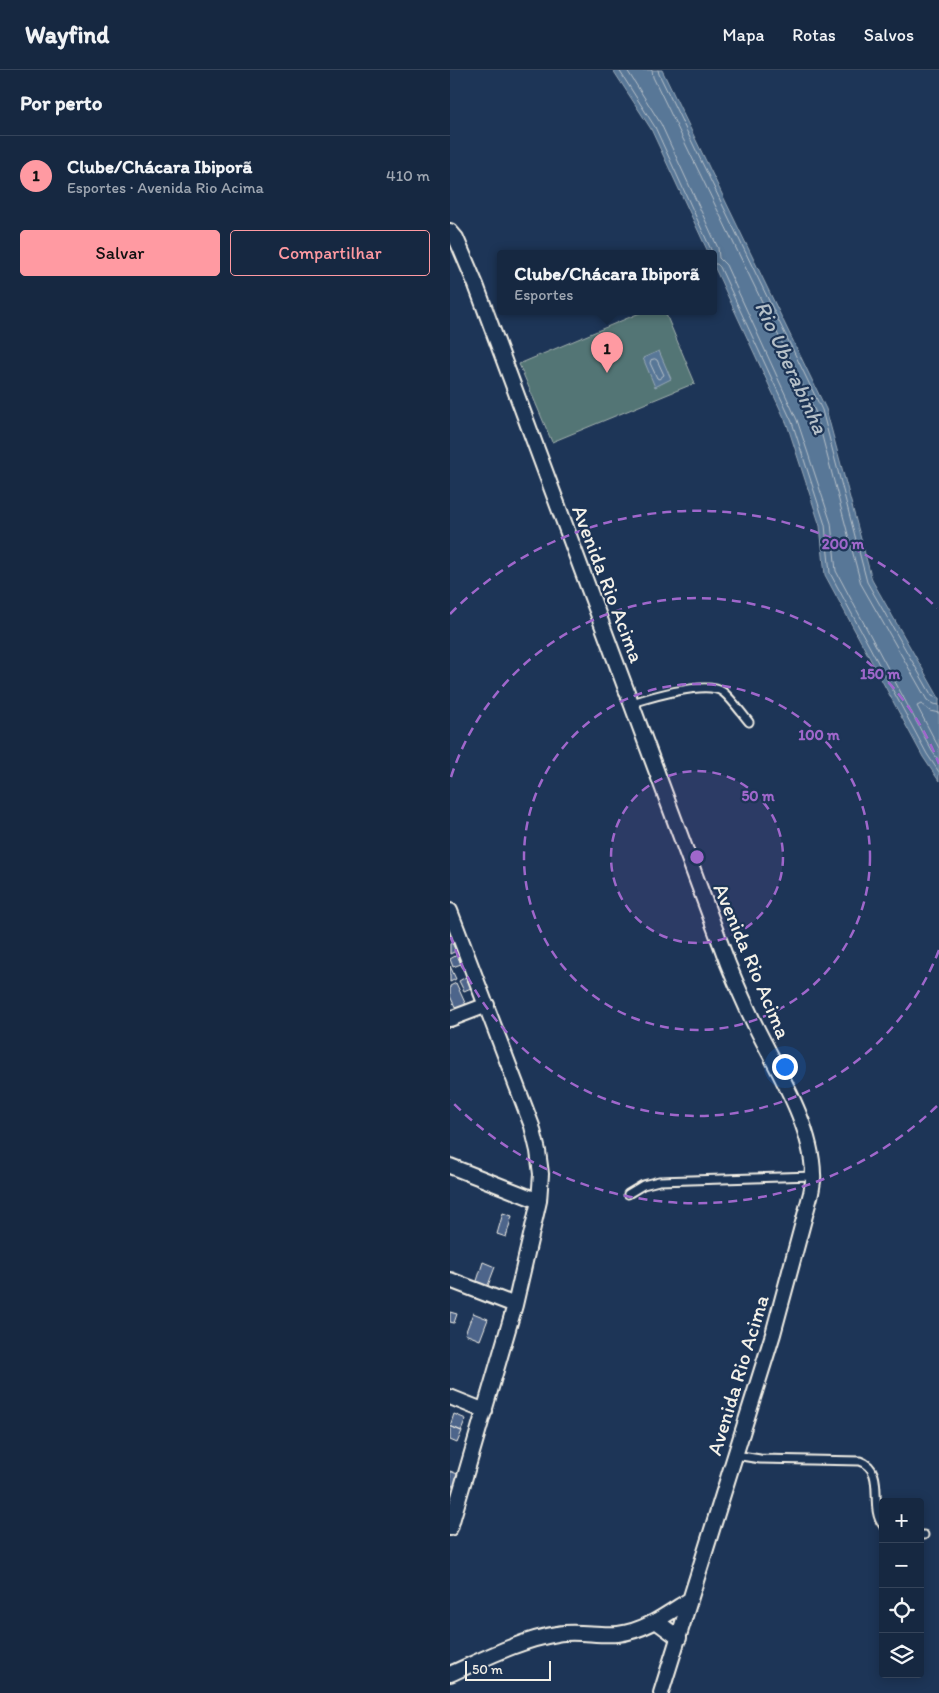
<!DOCTYPE html>
<html lang="pt">
<meta charset="utf-8">
<style>
body{margin:0;font-family:Itim,sans-serif;background:#23344c;color:#f1f3f6}
.controls{position:absolute;right:15px;bottom:15px;display:grid;overflow:hidden;border-radius:5px;box-shadow:0 2px 12px #0003}
.controls button{width:45px;height:45px;display:grid;place-items:center;padding:0;border:0;border-bottom:1px solid #35445a;background:#162841;color:#f1f3f6;font:25px sans-serif}
.scale{position:absolute;left:15px;bottom:12px;width:86px;box-sizing:border-box;padding-left:5px;border:2px solid #f4f1e8;border-top:0;font-size:14px;line-height:18px;white-space:nowrap;color:#f4f1e8;-webkit-text-stroke:4px #1d3557;paint-order:stroke}
.you{position:absolute;left:334px;top:996px;width:18px;height:18px;margin:-12px;border:4px solid #fff;border-radius:50%;background:#1a73e8;box-shadow:0 0 0 8px #1a73e833}
.badge{display:grid;place-items:center;width:32px;height:32px;border-radius:50%;background:#ff9aa2;color:#111;font-size:16px;font-weight:700}
.pin{position:absolute;translate:-50% -41px;filter:drop-shadow(0 1px 2px #0008)}
.pin::after{content:'';position:absolute;top:26px;width:18px;height:15px;background:inherit;clip-path:polygon(0 0,100% 0,50% 100%)}
.popup{position:absolute;left:47px;top:180px;width:220px;height:65px;box-sizing:border-box;display:grid;place-content:center;border-radius:5px;background:#162841;filter:drop-shadow(0 1px 4px #0005);font-size:16px;white-space:nowrap;color:#9ea6b1}
.popup b{font-size:19px;color:#f1f3f6}
.popup::after{content:'';position:absolute;left:50%;top:100%;margin-left:-10px;border:10px solid transparent;border-top-color:#162841}
.list{margin:0;padding:0;list-style:none}
h2{display:flex;justify-content:space-between;align-items:center;height:65px;margin:0;padding:0 20px;font-size:21px}
h2 small{font-size:16px;font-weight:400;color:#9ea6b1}
.list li{display:grid;grid-template-columns:32px 1fr auto;gap:15px;align-items:center;box-sizing:border-box;height:80px;padding:0 20px;border-top:1px solid #35445a}
.list b{display:block;font-size:19px;white-space:nowrap}
.list p{margin:0;font-size:16px;white-space:nowrap;color:#9ea6b1}
.list em{font-size:16px;font-style:normal;color:#9ea6b1}
.actions{display:flex;gap:10px;padding:15px 20px}
.actions a{flex:1;padding:11px 0;border:1px solid #ff9aa2;border-radius:5px;text-align:center;font-size:18px;color:#ff9aa2}
.actions .main{background:#ff9aa2;color:#111}
.icon{flex:none;width:28px;height:28px;fill:none;stroke:currentColor;stroke-width:2;stroke-linecap:round;stroke-linejoin:round}
.map{position:relative;flex:none;width:489px;height:1623px;overflow:hidden}
header{display:flex;align-items:center;gap:30px;box-sizing:border-box;height:70px;padding:0 25px;background:#162841;border-bottom:1px solid #35445a}
header strong{font-size:24px}
nav{display:flex;gap:28px;margin-inline-start:auto;font-size:18px}
main{display:flex}
aside{flex:1;background:#162841}
.map>svg:first-child{display:block}
.green{fill:#537474;stroke:#a4b2ae}
.water{fill:#597797;stroke:#97a8b7}
.lines{fill:none;stroke-linecap:round;stroke-linejoin:round}
.shore{stroke:#b6c0c8;stroke-width:1}
.building{fill:#4e658b;stroke:#f4f1e8}
.lane-casing{stroke:#f4f1e8;stroke-width:11}
.street-casing{stroke:#f4f1e8;stroke-width:18}
.lane{stroke:#1d3557;stroke-width:7}
.street{stroke:#1d3557;stroke-width:14}
.ring{fill:none;stroke:#9f67cb;stroke-width:2.5;stroke-dasharray:9 6}
.labels{text-anchor:middle;stroke-width:4.5;stroke-linejoin:round;paint-order:stroke}
.street-label{font-size:21px;fill:#f4f1e8;stroke:#1d3557}
.water-label{font-size:22px;font-style:italic;fill:#b6c0c8;stroke:#1d3557}
.centre{fill:#9f67cb;stroke:#1d3557;stroke-width:2.5}
.ring-label{font-size:15px;text-anchor:middle;font-weight:bold;fill:#9f67cb;stroke:#1d3557;stroke-width:4.5;stroke-linejoin:round;paint-order:stroke}
</style>
<header>
<strong>Wayfind</strong>
<nav><a>Mapa</a><a>Rotas</a><a>Salvos</a></nav>
</header>
<main>
<aside>
<h2>Por perto<small></small></h2>
<ul class="list">
<li><span class="badge">1</span><div><b>Clube/Chácara Ibiporã</b><p>Esportes · Avenida Rio Acima</p></div><em>410 m</em></li>
</ul>
<div class="actions"><a class="main">Salvar</a><a>Compartilhar</a></div>
</aside>
<div class="map">
<svg width="489" height="1623" viewBox="0 0 489 1623">
<rect width="100%" height="100%" fill="#1d3557"/>
<filter id="ink" filterUnits="userSpaceOnUse"><feTurbulence type="fractalNoise" baseFrequency=".02" numOctaves="2"/><feDisplacementMap in="SourceGraphic" scale="10" xChannelSelector="R" yChannelSelector="G"/><feConvolveMatrix kernelMatrix="1 2 1 2 8 2 1 2 1" color-interpolation-filters="sRGB"/></filter>
<g filter="url(#ink)">
<path class="green" d="M 192,242 L 215,242 L 245,313 L 102,372 L 69,294 Z"/>
<path class="water" d="M 163,0 L 212,0 L 376,339 L 422,510 L 489,628 L 489,711 L 473,687 L 375,505 L 370,456 L 337,354 L 263,194 L 263,184 L 259,184 L 201,59 Z
M 209,281 L 221,309 L 205,317 L 193,288 Z"/>
<g class="lines">
<path class="shore" d="M 169,0 L 205,57 L 263,184
M 177,0 L 211,54 L 268,178 L 269,188 L 276,195 L 347,350 L 381,453 L 386,501 L 482,681 L 489,691
M 202,0 L 203,7 L 366,343 L 411,514 L 477,630 L 483,634 L 489,635
M 208,0 L 209,4 L 372,340 L 417,512 L 482,626 L 489,629
M 263,194 L 267,194 L 270,197 L 342,352 L 375,455 L 380,503 L 477,684 L 489,702
M 205,289 L 207,290 L 214,305 L 209,309 L 207,308 L 200,293 L 201,290 Z
M 489,643 L 480,641 L 471,634 L 467,636 L 489,678"/>
</g>
<path class="building" d="M 2,873 L 6,881 L 0,884 L 0,874 Z
M 7,885 L 11,894 L 3,897 L 0,889 Z
M 0,896 L 6,909 L 0,912 Z
M 16,907 L 21,918 L 14,921 L 9,911 Z
M 6,913 L 16,935 L 6,939 L 0,926 L 0,916 Z
M 53,1143 L 62,1146 L 56,1167 L 47,1164 Z
M 33,1192 L 45,1197 L 37,1218 L 26,1214 Z
M 0,1242 L 7,1244 L 4,1253 L 0,1252 Z
M 23,1243 L 38,1249 L 30,1270 L 15,1264 Z
M 4,1344 L 16,1349 L 11,1361 L 0,1356 Z
M 0,1356 L 12,1361 L 7,1373 L 0,1370 Z
M 0,1401 L 10,1405 L 5,1417 L 0,1415 Z"/>
<g class="lines">
<defs>
<path id="lane" d="M 182,633 C 201,627 257,610 273,622 C 282,629 292,644 299,652
M 178,1124 L 193,1115 L 209,1111 L 364,1106
M 285,1385 L 310,1389 L 410,1391 C 437,1400 418,1438 433,1455
M 470,1465 L 474,1465"/>
<path id="street" d="M 0,161 L 6,168 L 26,215 L 278,894 C 287,916 297,939 308,961 C 329,1003 362,1056 363,1104 C 364,1110 362,1117 361,1123 L 323,1264 L 211,1623
M 0,841 L 82,1056 L 88,1081 L 91,1104 L 89,1131 L 65,1235 L 0,1458
M 0,949 L 37,935
M 0,1096 L 89,1131
M 0,1210 L 65,1235
M 0,1327 L 35,1341
M 206,1551 L 229,1568
M 0,1604 C 34,1589 70,1570 107,1564 C 126,1560 148,1566 168,1564 C 195,1561 217,1544 239,1530"/>
</defs>
<use href="#lane" class="lane-casing"/>
<use href="#street" class="street-casing"/>
<use href="#lane" class="lane"/>
<use href="#street" class="street"/>
</g>
</g>
<circle cx="247" cy="787" r="86" fill="#9f67cb" fill-opacity=".12"/>
<g class="ring">
<circle cx="247" cy="787" r="86"/>
<circle cx="247" cy="787" r="173"/>
<path d="M489 880A259 259 0 0 1 1 867M1 707A259 259 0 0 1 489 694"/>
<path d="M487 1036A346 346 0 0 1 0 1030M0 544A346 346 0 0 1 487 538"/>
</g>
<g class="labels">
<g class="street-label">
<text transform="translate(158 514) rotate(69)" y="7">Avenida Rio Acima</text>
<text transform="translate(302 891) rotate(67)" y="7">Avenida Rio Acima</text>
<text transform="translate(288 1305) rotate(-73)" y="7">Avenida Rio Acima</text>
</g>
<g class="water-label">
<text transform="translate(342 297) rotate(65)" y="8">Rio Uberabinha</text>
</g>
</g>
<circle cx="247" cy="787" r="8" class="centre"/>
<g class="ring-label">
<text x="393" y="479">200 m</text>
<text x="430" y="609">150 m</text>
<text x="369" y="670">100 m</text>
<text x="308" y="731">50 m</text>
</g>
</svg>
<div class="controls">
<button>+</button>
<button>−</button>
<button><svg class="icon" aria-label="locate" viewBox="0 0 24 24"><circle cx="12" cy="12" r="6"/><path d="M12 2v4M12 18v4M2 12h4M18 12h4"/></svg></button>
<button><svg class="icon" aria-label="layers" viewBox="0 0 24 24"><path d="M12 4l9 5-9 5-9-5zM3 14l9 5 9-5"/></svg></button>
</div>
<div class="scale">50 m</div>
<div class="you"></div>
<div class="pin badge" style="left:157px;top:303px">1</div>
<div class="popup"><b>Clube/Chácara Ibiporã</b>Esportes</div>
</div>
</main>
